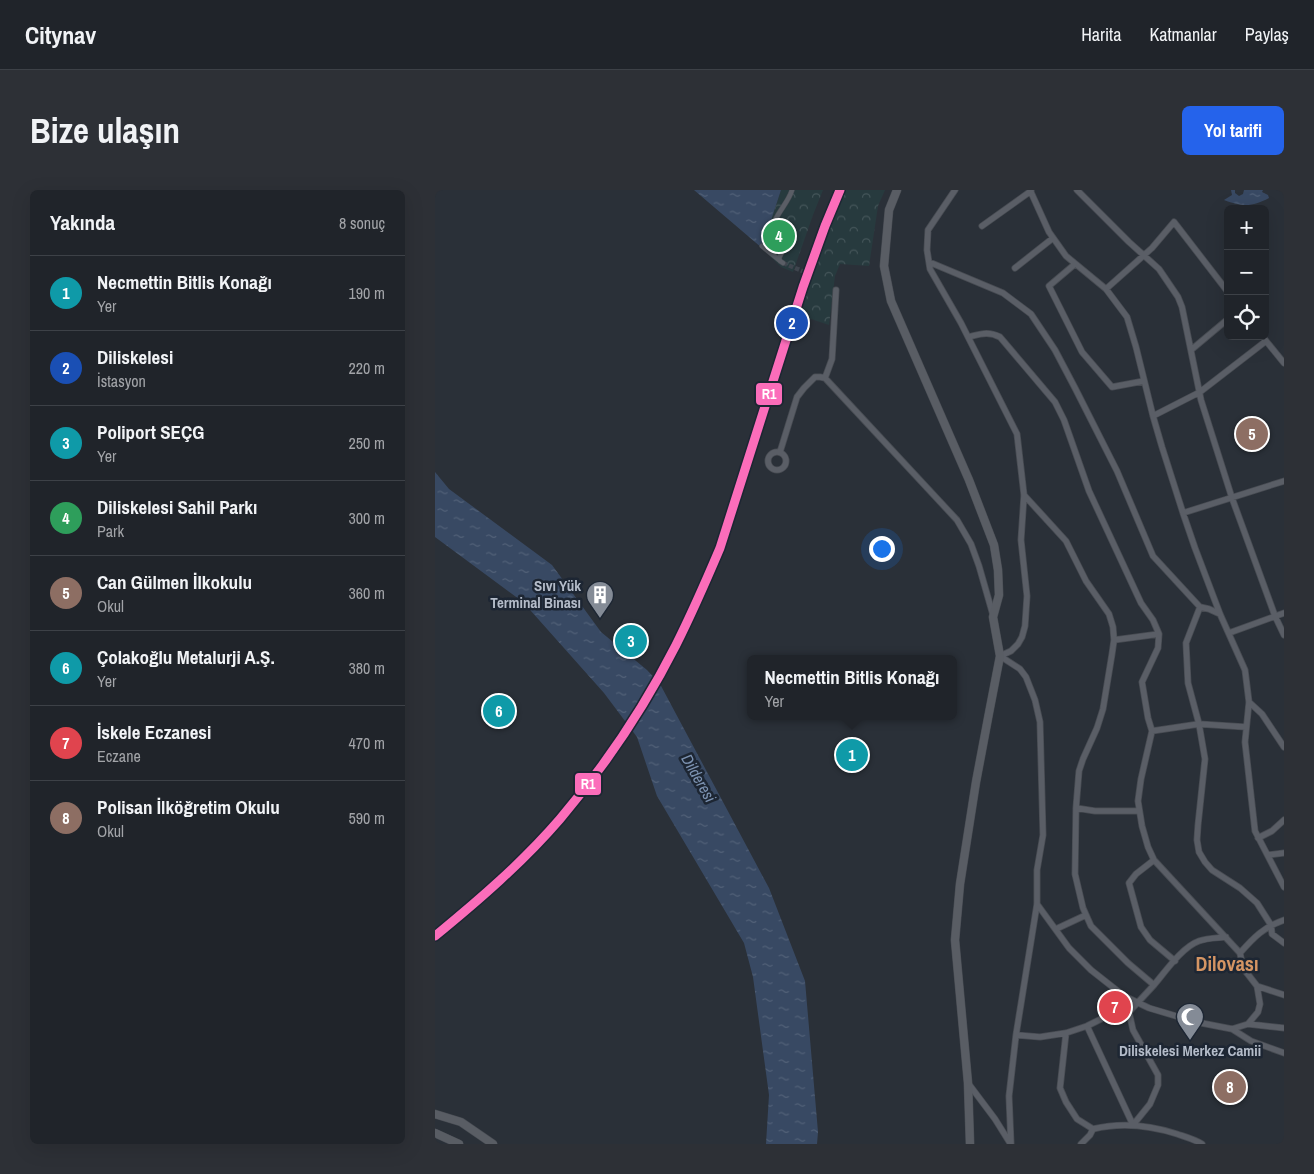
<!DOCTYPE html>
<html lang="tr">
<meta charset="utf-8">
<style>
body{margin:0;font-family:"Archivo Narrow",sans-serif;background:#2d3036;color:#f1f3f6}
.controls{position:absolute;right:15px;top:15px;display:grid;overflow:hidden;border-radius:8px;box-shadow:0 5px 20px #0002}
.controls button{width:45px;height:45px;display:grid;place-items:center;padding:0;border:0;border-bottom:1px solid #3d4147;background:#20242a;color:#f1f3f6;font:25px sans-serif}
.you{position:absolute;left:446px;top:358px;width:18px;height:18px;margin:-12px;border:4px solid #fff;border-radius:50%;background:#1a73e8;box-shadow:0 0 0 8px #1a73e833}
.badge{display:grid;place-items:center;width:32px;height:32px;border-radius:50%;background:#2563eb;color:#fff;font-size:16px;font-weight:700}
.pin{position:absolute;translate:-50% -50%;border:2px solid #fff;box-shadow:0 1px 5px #0006}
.popup{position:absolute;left:312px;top:465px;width:210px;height:65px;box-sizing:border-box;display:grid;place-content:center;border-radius:8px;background:#20242a;filter:drop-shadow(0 1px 4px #0005);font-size:16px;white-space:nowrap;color:#a2a4a8}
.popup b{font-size:19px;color:#f1f3f6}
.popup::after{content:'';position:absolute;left:50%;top:100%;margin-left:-10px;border:10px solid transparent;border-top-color:#20242a}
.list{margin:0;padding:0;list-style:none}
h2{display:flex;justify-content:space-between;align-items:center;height:65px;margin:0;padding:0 20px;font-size:21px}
h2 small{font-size:16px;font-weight:400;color:#a2a4a8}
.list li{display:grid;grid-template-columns:32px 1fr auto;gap:15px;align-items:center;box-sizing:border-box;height:75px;padding:0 20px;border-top:1px solid #3d4147}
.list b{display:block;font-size:19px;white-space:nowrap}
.list p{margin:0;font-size:16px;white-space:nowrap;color:#a2a4a8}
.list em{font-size:16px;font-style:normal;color:#a2a4a8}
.icon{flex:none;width:28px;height:28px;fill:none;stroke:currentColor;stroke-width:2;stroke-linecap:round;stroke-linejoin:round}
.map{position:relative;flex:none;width:849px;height:954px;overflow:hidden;border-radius:8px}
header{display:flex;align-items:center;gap:30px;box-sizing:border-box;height:70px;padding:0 25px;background:#20242a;border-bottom:1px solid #3d4147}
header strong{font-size:24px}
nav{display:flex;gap:28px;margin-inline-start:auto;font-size:18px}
.intro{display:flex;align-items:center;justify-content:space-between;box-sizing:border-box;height:120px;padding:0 30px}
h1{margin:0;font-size:35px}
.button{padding:12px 22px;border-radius:8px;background:#2563eb;color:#fff;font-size:18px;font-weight:700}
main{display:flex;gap:30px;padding:0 30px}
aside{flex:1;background:#20242a;border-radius:8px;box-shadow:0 5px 20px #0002}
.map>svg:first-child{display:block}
.forest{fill:url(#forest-crowns)}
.water{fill:url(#water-ripples)}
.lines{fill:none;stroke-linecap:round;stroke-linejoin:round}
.pedestrian-tunnel{stroke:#3f454e;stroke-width:4.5;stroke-dasharray:4.5 2;stroke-linecap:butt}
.pedestrian-casing{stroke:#484c53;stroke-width:5.5}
.minor-casing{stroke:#484c53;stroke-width:7}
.secondary-casing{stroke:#484c53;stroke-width:9}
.pedestrian{stroke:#5a5e66;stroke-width:4.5}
.minor{stroke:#5a5e66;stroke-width:5.5}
.secondary{stroke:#595d64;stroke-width:8}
.rail-1-casing{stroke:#1d2633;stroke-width:12}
.rail-1{stroke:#fb6dba;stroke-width:9}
.labels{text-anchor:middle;stroke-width:5;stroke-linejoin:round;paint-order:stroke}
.poi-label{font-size:15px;font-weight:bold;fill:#b4bcc9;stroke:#1d2633;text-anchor:end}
.water-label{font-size:16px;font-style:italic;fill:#7c92b1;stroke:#1d2633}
.district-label{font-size:20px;font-weight:bold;fill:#d59563;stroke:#1d2633}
.line-badge{stroke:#1d2633;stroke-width:2}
.badge-label{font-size:14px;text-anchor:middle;font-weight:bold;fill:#fff}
</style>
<header>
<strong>Citynav</strong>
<nav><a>Harita</a><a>Katmanlar</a><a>Paylaş</a></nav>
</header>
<div class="intro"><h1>Bize ulaşın</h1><a class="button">Yol tarifi</a></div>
<main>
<aside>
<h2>Yakında<small>8 sonuç</small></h2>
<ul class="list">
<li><span class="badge" style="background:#0f9aa8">1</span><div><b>Necmettin Bitlis Konağı</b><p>Yer</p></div><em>190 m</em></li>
<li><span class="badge" style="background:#1a4fb4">2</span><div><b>Diliskelesi</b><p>İstasyon</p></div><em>220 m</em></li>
<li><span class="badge" style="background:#0f9aa8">3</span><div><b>Poliport SEÇG</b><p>Yer</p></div><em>250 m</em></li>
<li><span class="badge" style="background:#2e9e5b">4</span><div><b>Diliskelesi Sahil Parkı</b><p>Park</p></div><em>300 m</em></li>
<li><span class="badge" style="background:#8d6e63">5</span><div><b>Can Gülmen İlkokulu</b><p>Okul</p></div><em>360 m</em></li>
<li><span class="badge" style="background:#0f9aa8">6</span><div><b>Çolakoğlu Metalurji A.Ş.</b><p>Yer</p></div><em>380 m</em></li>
<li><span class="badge" style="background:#e0444e">7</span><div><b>İskele Eczanesi</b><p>Eczane</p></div><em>470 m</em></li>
<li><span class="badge" style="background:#8d6e63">8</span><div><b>Polisan İlköğretim Okulu</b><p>Okul</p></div><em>590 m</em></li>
</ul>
</aside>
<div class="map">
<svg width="849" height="954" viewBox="0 0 849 954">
<defs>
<pattern id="forest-crowns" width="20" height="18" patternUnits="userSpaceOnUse" patternTransform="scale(1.25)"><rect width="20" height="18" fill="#273a3e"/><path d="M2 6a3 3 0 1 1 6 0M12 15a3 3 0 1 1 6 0" fill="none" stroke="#445559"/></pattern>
<pattern id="water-ripples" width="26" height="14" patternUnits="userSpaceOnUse" patternTransform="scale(1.25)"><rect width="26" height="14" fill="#384963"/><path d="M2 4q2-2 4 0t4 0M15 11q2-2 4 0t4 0" fill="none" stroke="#526178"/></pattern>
</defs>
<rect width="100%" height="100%" fill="#2a3038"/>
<path class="forest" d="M 346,0 L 388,0 L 378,25 L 358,82 L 346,77 L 327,58 Z
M 411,0 L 450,0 L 443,16 L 434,76 L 405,74 L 400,86 L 394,135 L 364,125 C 377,83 390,39 411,0 Z"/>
<path class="water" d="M 259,0 L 346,0 L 327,58 Z
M 796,0 L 800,0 L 800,3 L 804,6 L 808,4 L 809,0 L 828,0 L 827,2 L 833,5 L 834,8 C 817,17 808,17 789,10 L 797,5 Z
M 0,282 L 14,299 L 117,375 L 166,442 L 212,480 L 225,494 L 334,698 L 370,791 L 383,942 L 382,954 L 331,954 L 334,905 L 318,787 L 309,753 L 222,606 L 202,547 L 169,503 L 88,412 L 0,347 Z"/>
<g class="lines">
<path class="pedestrian-tunnel" d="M 348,73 L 377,85"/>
<defs>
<path id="pedestrian" d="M 338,39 L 349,43
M 327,56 L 344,70
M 348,73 L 345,71 L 344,68 L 349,58 L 348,54 L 338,45 C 335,28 353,15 357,0"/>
<path id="minor" d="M 520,0 L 493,40 L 492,60 L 495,79 L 526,133 L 582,244 L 589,305 L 586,350 L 592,406 L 590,436 L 587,447 L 583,454 L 576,461 L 565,466
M 595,0 L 614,42 L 631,66 L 671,99 L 692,127 L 701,157 L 718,226 L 727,257 L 748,323 L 760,358 L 785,424 L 810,480 L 814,512 L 810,552 L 820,641 L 849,697
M 642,0 L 694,52 L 724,79 L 743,107 L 747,117 L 766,210 L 797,308 L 840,426 L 849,445
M 547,36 L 596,1
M 494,72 L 568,103 L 596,124 L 620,160 L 640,198 L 682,281 L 718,366 L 765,417 L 774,419 L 785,424
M 640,74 L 614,96 L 647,162 L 677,197 L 709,191
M 580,78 L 618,48
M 671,99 L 717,58 L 739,32 L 793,102
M 827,146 L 849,173
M 533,147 C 546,144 553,141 565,147 L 620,212 L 629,230 L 654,301 L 706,413 L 718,430 L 724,444 L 723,458 L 707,492 L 713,528 L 717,541
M 756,160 L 793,129
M 390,188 L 397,169 L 401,100
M 718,226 L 765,202 L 831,151
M333 271a9 9 0 1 1 18 0a9 9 0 1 1-18 0Z
M 345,262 L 362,207 L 369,198 L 380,187 L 385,187 L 390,188 L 522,330 L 536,354 L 544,376 L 558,425
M 589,305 L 631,351 L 651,391 L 674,424 L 678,437 L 679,450 L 677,464 L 668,519 L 662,538 L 648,569 L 644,581 L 641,618 L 640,684 L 648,718 L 656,736 L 693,773 L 719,795 C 730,782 747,757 764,751 C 772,748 782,748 791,747
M 748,323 L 849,291
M 765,417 L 751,453 L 753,493 L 764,534 L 770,569 L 763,635 L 762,650 L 764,662 L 770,672 L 777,680 L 805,698 L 822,713 L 836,735 L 837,744 L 849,753
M 794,443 L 849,423
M 679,450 L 724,444
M 565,466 L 585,479 L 591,487 L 600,510 L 605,532 L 608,645 L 602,680 L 602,714 L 581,845 L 574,906 L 576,954
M 814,512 L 827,524 L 849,557
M 641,618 L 660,621 L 704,621
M 823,648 L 837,641 L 849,630
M 833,665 L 849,663
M 719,670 L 701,684 L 694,693 L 706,737 L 715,750 L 740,771
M 602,714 L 634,758 L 656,780 L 689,806 L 714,818 L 761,832 L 797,839 L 813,834 L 823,822 L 825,814 L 822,796 L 808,778 L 805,763 L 719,670 L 713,657 L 707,636 L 703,611 L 706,589 L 717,541 L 764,534 L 811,537
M 621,739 L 651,725
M 805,763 C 819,747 829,737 849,730
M 822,796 L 849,805
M 694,822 L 698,840 L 723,885 L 723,895 L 715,914 L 698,935
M 813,834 L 849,838
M 652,836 L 698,935
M 797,839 L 816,851 L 849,863
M 631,843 L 625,898 L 631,912 L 642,929 L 658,939 C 687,932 714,935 742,944 C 751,947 759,949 767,954
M 581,845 L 605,847 L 631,843 L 652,836 L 670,827 L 694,822 L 719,795
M 533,893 L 560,929 L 575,953
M 646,954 L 655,945 L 658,939"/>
<path id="secondary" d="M 462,0 L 454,20 L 449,76 L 456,111 L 534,290 L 559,355 L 563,380 L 564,405 L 558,427 L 565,466 L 554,523 L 541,592 L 525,694 L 520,750 L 533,893 L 535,954
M 0,924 L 26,932 L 58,954
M 0,943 L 24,954"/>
</defs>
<use href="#pedestrian" class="pedestrian-casing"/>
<use href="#minor" class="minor-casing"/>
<use href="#secondary" class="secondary-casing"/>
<use href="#pedestrian" class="pedestrian"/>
<use href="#minor" class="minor"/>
<use href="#secondary" class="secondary"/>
<defs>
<path id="rail-1" d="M 0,746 C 44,710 88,672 125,629 C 170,576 210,516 241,455 C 257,423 271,391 285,358 L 368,97 L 390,36 L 405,0"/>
</defs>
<use href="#rail-1" class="rail-1-casing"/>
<use href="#rail-1" class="rail-1"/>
</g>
<defs>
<symbol id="building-pin" viewBox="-11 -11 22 30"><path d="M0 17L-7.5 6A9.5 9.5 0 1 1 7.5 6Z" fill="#848b96" stroke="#1d2633"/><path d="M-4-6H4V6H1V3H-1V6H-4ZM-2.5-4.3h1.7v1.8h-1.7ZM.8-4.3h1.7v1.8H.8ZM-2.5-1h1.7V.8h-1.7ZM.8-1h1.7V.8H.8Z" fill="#fff"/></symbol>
<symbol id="mosque-pin" viewBox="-11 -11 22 30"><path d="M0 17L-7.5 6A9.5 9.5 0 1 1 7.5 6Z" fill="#848b96" stroke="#1d2633"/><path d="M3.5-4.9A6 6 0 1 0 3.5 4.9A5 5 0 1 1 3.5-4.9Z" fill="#fff"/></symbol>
</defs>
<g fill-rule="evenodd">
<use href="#building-pin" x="149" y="389" width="32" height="43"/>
<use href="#mosque-pin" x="739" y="811" width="32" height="43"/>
</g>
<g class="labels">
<g class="poi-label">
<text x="146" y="401">Sıvı Yük<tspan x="146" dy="17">Terminal Binası</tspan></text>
<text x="755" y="866" text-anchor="middle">Diliskelesi Merkez Camii</text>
</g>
<g class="water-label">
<text transform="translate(264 588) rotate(60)" y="6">Dilderesi</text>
</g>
<g class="district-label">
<text x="792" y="781">Dilovası</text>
</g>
</g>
<g class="line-badge">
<rect x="320" y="192" width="28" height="24" rx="5" fill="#fb6dba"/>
<rect x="139" y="582" width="28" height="24" rx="5" fill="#fb6dba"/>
</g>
<g class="badge-label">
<text x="334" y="209">R1</text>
<text x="153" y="599">R1</text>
</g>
</svg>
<div class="controls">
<button>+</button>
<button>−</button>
<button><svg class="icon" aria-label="locate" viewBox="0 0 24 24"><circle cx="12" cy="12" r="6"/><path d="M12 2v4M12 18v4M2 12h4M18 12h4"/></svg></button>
</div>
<div class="you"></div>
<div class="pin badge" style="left:417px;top:565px;background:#0f9aa8">1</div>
<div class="popup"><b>Necmettin Bitlis Konağı</b>Yer</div>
<div class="pin badge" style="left:357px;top:133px;background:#1a4fb4">2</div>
<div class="pin badge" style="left:196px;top:451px;background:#0f9aa8">3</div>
<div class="pin badge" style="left:344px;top:46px;background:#2e9e5b">4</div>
<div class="pin badge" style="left:817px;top:244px;background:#8d6e63">5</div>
<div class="pin badge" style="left:64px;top:521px;background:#0f9aa8">6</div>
<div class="pin badge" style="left:680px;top:817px;background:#e0444e">7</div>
<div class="pin badge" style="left:795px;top:897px;background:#8d6e63">8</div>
</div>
</main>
